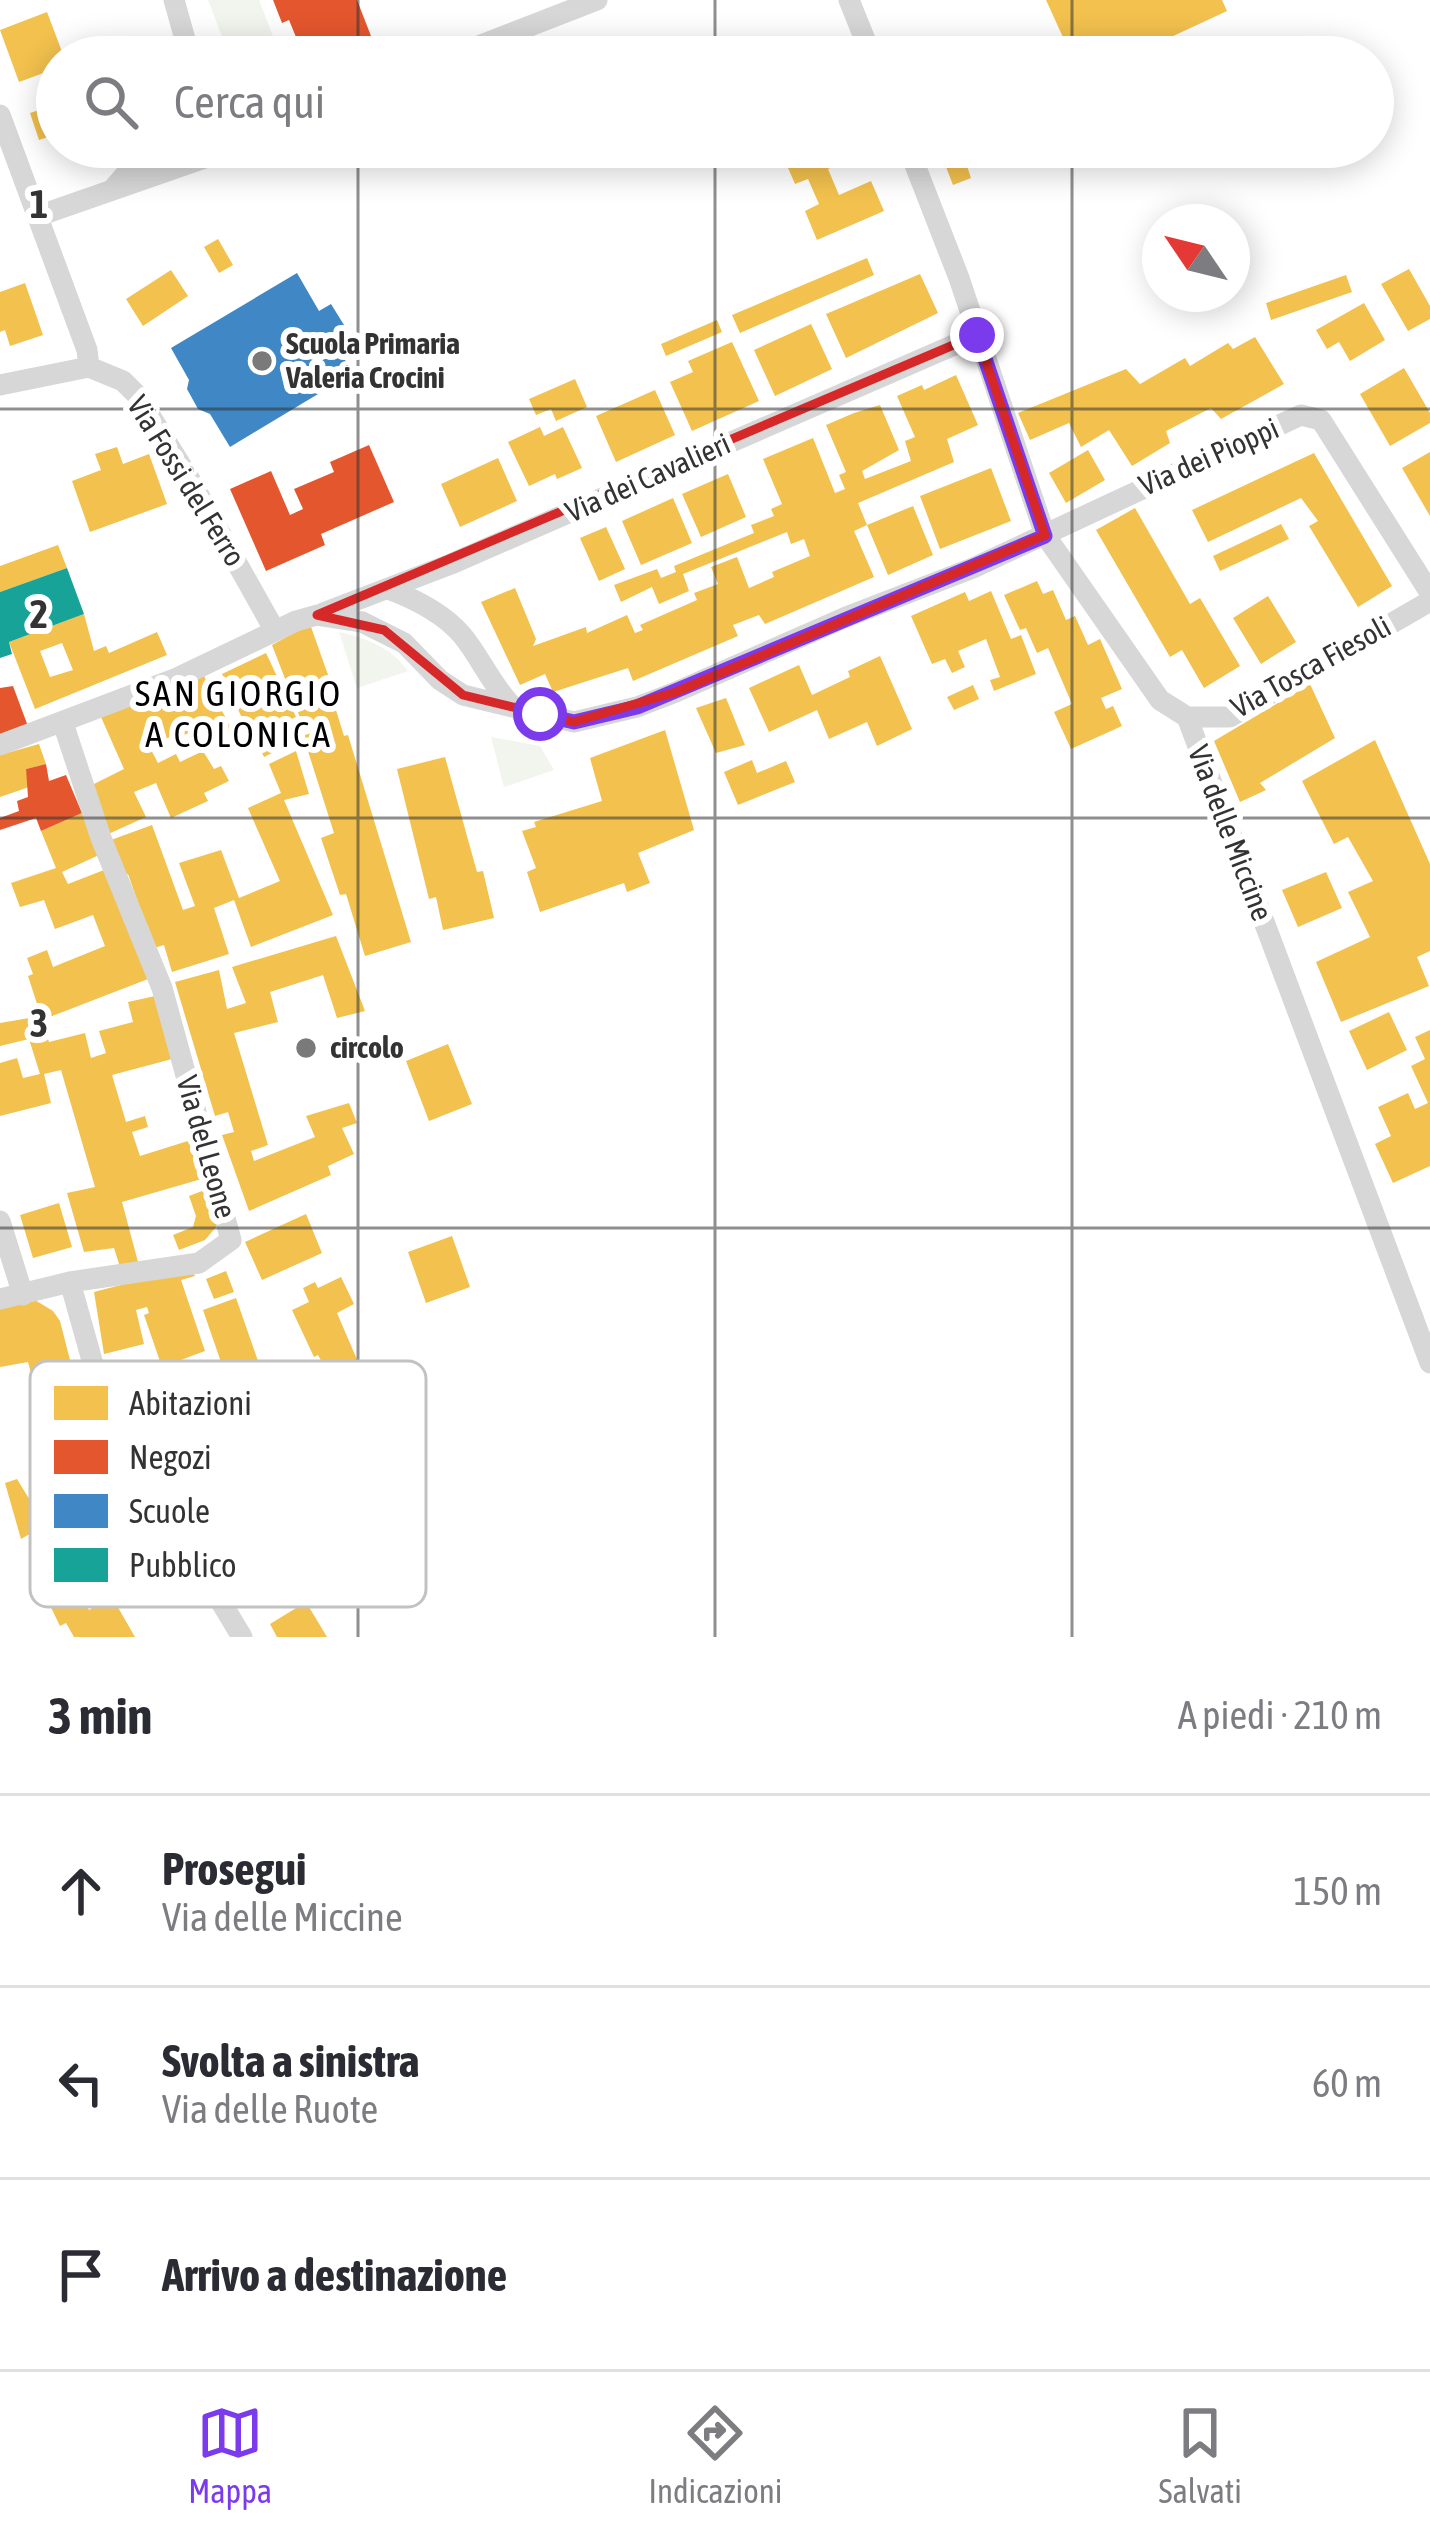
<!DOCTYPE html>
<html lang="it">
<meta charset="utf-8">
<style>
body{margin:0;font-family:"Asap Condensed",sans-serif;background:#f7f7f7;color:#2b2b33}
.compass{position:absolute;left:1142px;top:204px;width:108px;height:108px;border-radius:50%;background:#fff;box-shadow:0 6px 30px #0003;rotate:305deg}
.stop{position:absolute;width:36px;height:36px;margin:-27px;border:9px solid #7c3aed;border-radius:50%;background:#fff}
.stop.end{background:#7c3aed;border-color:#fff;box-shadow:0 3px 12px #0008}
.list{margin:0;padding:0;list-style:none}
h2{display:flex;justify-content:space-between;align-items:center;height:156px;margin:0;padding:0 48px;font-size:51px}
h2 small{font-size:39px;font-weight:400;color:#7c7c81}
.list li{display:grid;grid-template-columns:78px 1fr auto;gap:36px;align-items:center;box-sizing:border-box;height:192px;padding:0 48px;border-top:3px solid #e1e1e2}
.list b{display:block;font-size:45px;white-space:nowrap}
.list p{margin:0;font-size:39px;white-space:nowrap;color:#7c7c81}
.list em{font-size:39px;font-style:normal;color:#7c7c81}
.icon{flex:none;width:66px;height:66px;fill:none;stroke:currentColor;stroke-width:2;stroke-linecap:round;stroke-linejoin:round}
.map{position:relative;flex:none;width:1430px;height:1637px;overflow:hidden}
.search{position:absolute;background:#fff;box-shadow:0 6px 30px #0003;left:36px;right:36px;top:36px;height:132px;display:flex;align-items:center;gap:30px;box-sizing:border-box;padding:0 42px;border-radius:66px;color:#7c7c81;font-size:45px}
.sheet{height:732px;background:#fff}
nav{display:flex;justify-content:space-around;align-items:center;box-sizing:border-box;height:168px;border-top:3px solid #e1e1e2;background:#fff;font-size:33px;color:#7c7c81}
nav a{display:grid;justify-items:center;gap:6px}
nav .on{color:#7c3aed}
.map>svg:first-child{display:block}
.green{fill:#f1f5ed}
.homes{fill:#f2c14e;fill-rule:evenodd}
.shops{fill:#e4572e}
.schools{fill:#3f88c5}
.public{fill:#17a398}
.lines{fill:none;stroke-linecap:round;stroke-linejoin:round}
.minor{stroke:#d7d7d7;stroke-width:21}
.route{stroke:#7c3aed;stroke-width:15}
.marked{fill:none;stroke:#d62828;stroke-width:9;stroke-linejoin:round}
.grid{fill:none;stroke:#333;stroke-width:3;stroke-opacity:0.55}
.poi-dot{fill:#7a7a7a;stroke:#fff;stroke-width:4.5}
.labels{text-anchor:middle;stroke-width:12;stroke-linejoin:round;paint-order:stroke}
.poi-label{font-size:30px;font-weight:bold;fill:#333;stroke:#fff;text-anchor:start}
.street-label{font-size:30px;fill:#333;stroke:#fff}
.quarter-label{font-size:36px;letter-spacing:3px;fill:#000;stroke:#fff}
.key{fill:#fff;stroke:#c2c2c2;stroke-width:3}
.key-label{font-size:33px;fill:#333}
.grid-label{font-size:39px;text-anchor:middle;font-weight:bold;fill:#333;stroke:#fff;stroke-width:12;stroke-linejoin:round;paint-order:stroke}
</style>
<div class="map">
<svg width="1430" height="1637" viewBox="0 0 1430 1637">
<rect width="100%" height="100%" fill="#fff"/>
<path class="green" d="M 208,0 L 259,0 L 281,57 L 220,57 L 217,50 L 226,47 Z
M 339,632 C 366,638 392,648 408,671 L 357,688 Z
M 491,737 L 540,746 L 554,770 L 504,787 Z"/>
<path class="homes" d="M 1046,0 L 1222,0 L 1227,11 L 1128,57 L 1072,57 Z
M 47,12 L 64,57 L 57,57 L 57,68 L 19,82 L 0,30 Z
M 57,104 L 57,134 L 39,140 L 30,113 Z
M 799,147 L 855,147 L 858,156 L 828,169 L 839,195 L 871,181 L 884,211 L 817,240 L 805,211 L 819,204 L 808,179 L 795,184 L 782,154 Z
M 965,160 L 971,178 L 953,185 L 946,167 Z
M 218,239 L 233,265 L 219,273 L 204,247 Z
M 867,258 L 874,275 L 740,333 L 732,315 Z
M 1409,269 L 1430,306 L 1430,319 L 1408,331 L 1381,284 Z
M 171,270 L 188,296 L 143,326 L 126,299 Z
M 920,274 L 938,313 L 846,358 L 826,314 Z
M 1346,275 L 1352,292 L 1271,320 L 1266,303 Z
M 25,283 L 43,335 L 10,346 L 5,330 L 0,332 L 0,292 Z
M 1364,303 L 1385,340 L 1350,361 L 1339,342 L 1327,349 L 1316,330 Z
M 717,320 L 722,332 L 666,356 L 661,344 Z
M 811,324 L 832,369 L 775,396 L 754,350 Z
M 1255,337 L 1284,384 L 1221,419 L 1211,408 L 1166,431 L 1170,443 L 1132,466 L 1109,430 L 1081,447 L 1069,423 L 1030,440 L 1018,413 L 1126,369 L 1140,384 L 1185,358 L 1190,366 L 1228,343 L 1233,349 Z
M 732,342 L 759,401 L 692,431 L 670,382 L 693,372 L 688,361 Z
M 1404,368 L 1430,413 L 1430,423 L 1390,446 L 1360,394 Z
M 956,375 L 978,425 L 947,439 L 954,462 L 858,503 L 867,525 L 854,531 L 874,577 L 765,624 L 759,615 L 733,625 L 738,636 L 633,681 L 628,668 L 553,692 L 545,674 L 520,685 L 481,602 L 515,588 L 536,639 L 533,646 L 586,627 L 587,633 L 627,615 L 635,633 L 643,630 L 640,625 L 697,600 L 694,593 L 718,584 L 711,567 L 737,557 L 749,588 L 774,577 L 772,572 L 810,556 L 804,539 L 791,544 L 787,532 L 683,574 L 689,591 L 659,604 L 652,587 L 621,602 L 614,585 L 657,569 L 661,578 L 676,572 L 674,566 L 754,533 L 751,525 L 774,516 L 771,509 L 782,504 L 763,459 L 813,438 L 835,493 L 845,489 L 839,475 L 846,472 L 826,425 L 854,413 L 880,405 L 899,450 L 862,471 L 865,479 L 911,461 L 905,441 L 915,437 L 897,396 L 922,385 L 924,390 Z
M 575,379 L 587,407 L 556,421 L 551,409 L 536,415 L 529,399 Z
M 655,390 L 675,435 L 616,462 L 596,416 Z
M 540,427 L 544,436 L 563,427 L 582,468 L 557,479 L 555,474 L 529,486 L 508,442 Z
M 117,447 L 123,464 L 149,454 L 167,504 L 90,532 L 72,481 L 101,470 L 95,454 Z
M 1088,450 L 1105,480 L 1066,503 L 1049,473 Z
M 1430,452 L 1430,516 L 1402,468 Z
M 1314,453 L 1392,586 L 1358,607 L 1309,526 L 1318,521 L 1301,498 L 1208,542 L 1192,510 Z
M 498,458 L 517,501 L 460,527 L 441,484 Z
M 991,468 L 1011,521 L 940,549 L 920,496 Z
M 728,474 L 746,517 L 701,537 L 682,494 Z
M 673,498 L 692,543 L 641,565 L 622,521 Z
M 913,506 L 933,555 L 888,575 L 867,525 Z
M 1135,508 L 1190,604 L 1200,598 L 1240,666 L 1204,688 L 1182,650 L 1170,657 L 1096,530 Z
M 1281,524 L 1289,539 L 1220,571 L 1213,556 Z
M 606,527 L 625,569 L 599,581 L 580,538 Z
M 58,545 L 67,568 L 0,592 L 0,566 Z
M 1037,581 L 1043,594 L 1053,590 L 1066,620 L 1075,616 L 1088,645 L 1100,639 L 1122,689 L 1101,698 L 1106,709 L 1113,706 L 1122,726 L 1071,749 L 1054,712 L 1072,704 L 1048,648 L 1037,653 L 1026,628 L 1020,630 L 1004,595 Z
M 991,591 L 1011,639 L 1021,635 L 1036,674 L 994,691 L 990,680 L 1000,677 L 986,639 L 958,651 L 965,667 L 952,673 L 945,659 L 932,664 L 911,616 L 965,592 L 969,601 Z
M 1268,596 L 1296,642 L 1261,664 L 1233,618 Z
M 84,614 L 94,651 L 106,646 L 109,653 L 157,632 L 167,655 L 35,709 L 9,642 ZM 62,643 L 73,670 L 50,677 L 40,651 Z
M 310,624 L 339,706 L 335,707 L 344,736 L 348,735 L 411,942 L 365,956 L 346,894 L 340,895 L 321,838 L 334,833 L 307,748 L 305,735 L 311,733 L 306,718 L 301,720 L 272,645 Z
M 266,653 L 296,717 L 251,738 L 222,674 Z
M 880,656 L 912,729 L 877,746 L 867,722 L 829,739 L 817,710 L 769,732 L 749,688 L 799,665 L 812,695 L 850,677 L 848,671 Z
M 203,674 L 234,734 L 210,745 L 201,726 L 177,739 L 175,735 L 149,746 L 158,763 L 176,754 L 180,762 L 203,751 L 214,769 L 221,766 L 229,781 L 204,793 L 208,801 L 171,818 L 156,783 L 134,792 L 146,817 L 106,835 L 86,788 L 124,769 L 101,717 Z
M 1310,684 L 1335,738 L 1260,783 L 1266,790 L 1240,802 L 1214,741 Z
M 973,685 L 979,699 L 954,710 L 947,697 Z
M 726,698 L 745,745 L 716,753 L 696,708 Z
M 288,725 L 296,741 L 264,757 L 256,740 Z
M 665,730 L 694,830 L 638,853 L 650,883 L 627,892 L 624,883 L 540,912 L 527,872 L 536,868 L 522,831 L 536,827 L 534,822 L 602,801 L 590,758 Z
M 1375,740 L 1430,864 L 1430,951 L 1417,957 L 1429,986 L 1341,1022 L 1316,962 L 1370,937 L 1348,892 L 1373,881 L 1348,837 L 1334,844 L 1302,781 Z
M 39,744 L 46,764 L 26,769 L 29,787 L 0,797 L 0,755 Z
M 296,751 L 309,794 L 284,800 L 333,915 L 251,947 L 234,900 L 214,908 L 229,954 L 172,972 L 164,945 L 154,948 L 128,874 L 125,876 L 111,840 L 152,825 L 183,910 L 195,906 L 179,863 L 221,850 L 239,898 L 280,881 L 248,808 L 281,793 L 269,764 Z
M 445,757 L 477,872 L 483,871 L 494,918 L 443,930 L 436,897 L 429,899 L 397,769 Z
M 752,760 L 757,773 L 786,761 L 795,782 L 738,805 L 724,772 Z
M 82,813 L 99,855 L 62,872 L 68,884 L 104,870 L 148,979 L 42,1020 L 49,1042 L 85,1033 L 91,1058 L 106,1053 L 99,1031 L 133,1022 L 128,1002 L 155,996 L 172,1059 L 112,1075 L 126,1122 L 145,1116 L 148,1127 L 132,1132 L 140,1156 L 191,1140 L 205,1178 L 122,1202 L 138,1262 L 120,1267 L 114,1248 L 84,1252 L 67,1193 L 95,1187 L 61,1070 L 44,1074 L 51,1103 L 0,1116 L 0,1063 L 17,1058 L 23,1078 L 40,1074 L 29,1039 L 0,1046 L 0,1023 L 41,1016 L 28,976 L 33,974 L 27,958 L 47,950 L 53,967 L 105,946 L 93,915 L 55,929 L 44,900 L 20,907 L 11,883 L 56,868 L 41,831 Z
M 1326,872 L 1342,908 L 1298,927 L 1282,890 Z
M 336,936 L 365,1011 L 337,1018 L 323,975 L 270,992 L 278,1022 L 234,1033 L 268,1145 L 251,1151 L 254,1161 L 315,1137 L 306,1116 L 349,1103 L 357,1123 L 342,1128 L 354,1154 L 328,1166 L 331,1175 L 249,1211 L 222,1135 L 234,1132 L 228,1112 L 215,1116 L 175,982 L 219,970 L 227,1009 L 246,1003 L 232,967 Z
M 1389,1012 L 1407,1050 L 1367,1070 L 1349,1031 Z
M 1430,1030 L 1430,1166 L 1393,1183 L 1375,1144 L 1391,1136 L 1378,1107 L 1408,1093 L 1415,1109 L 1428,1103 L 1411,1066 L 1425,1059 L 1415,1037 Z
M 448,1044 L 472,1104 L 429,1121 L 406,1061 Z
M 210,1188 L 218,1218 L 216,1227 L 205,1240 L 179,1250 L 173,1235 L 193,1227 L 196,1216 L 189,1196 Z
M 59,1203 L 72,1247 L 33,1258 L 20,1215 Z
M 306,1214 L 322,1253 L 262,1280 L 245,1242 Z
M 452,1236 L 470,1287 L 426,1303 L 408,1252 Z
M 190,1267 L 195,1276 L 181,1280 L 205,1351 L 162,1367 L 144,1315 L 149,1313 L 147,1307 L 136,1310 L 144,1344 L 104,1354 L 94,1292 Z
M 226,1271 L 234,1292 L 214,1299 L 206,1279 Z
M 341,1277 L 354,1304 L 337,1313 L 374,1399 L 343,1418 L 333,1393 L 329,1395 L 319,1365 L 323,1364 L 318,1355 L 314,1357 L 292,1310 L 309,1302 L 303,1288 L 315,1282 L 318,1288 Z
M 236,1298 L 264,1378 L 252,1383 L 263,1414 L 278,1408 L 291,1440 L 251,1449 L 203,1310 Z
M 35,1300 L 53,1311 L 60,1321 L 81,1403 L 139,1500 L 96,1527 L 73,1490 L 81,1484 L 45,1424 L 28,1362 L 0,1367 L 0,1309 Z
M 17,1479 L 45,1525 L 21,1539 L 5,1483 Z
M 52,1549 L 89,1610 L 112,1597 L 135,1637 L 74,1637 L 66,1623 L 60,1626 L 30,1564 Z
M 306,1602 L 327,1637 L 277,1637 L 270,1624 Z"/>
<path class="shops" d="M 273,0 L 357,0 L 378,54 L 295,57 L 291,45 L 298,42 L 289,20 L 282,23 Z
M 369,445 L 394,502 L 321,534 L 325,545 L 266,571 L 230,489 L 271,471 L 290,515 L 303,509 L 294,489 L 334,472 L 330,462 Z
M 13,686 L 29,729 L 0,737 L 0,688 Z
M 46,764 L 49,781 L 66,775 L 82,813 L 41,831 L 36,818 L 0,830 L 0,818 L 19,811 L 17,801 L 28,797 L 26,769 Z"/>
<path class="schools" d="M 297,273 L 319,311 L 331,304 L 349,333 L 334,342 L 353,373 L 230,447 L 210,414 L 198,409 L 187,389 L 189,380 L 171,348 Z"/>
<path class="public" d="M 67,568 L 84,614 L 9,642 L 12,654 L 0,658 L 0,592 Z"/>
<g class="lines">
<path class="minor" d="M 174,0 L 190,57
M 849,0 L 872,57
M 450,57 L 597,0
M 0,115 L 87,350 L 89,367
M 908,147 L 959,278 L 1045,535 L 1160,700 L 1187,717 L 1430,1363
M 111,191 L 149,147
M 38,216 L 236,147
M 0,385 L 89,367 L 123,381 L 138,396 L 192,483 L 275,631
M 388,589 C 415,599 443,613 462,635 C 481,658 492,686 513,707
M 323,613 L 451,564 L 977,335
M 1187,717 L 1230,717 L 1430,601
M 0,745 L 177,678 L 296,621 L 317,615 L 362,622 L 404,643 L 440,680 L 463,695 L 574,722 L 637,707 L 676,692 L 846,617 L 973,568 L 1301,415 L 1321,420 L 1430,593
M 0,1221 L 23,1295
M 70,1282 L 102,1396 L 121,1436 L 242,1637
M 0,1299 L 70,1282 L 199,1263 L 231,1240 L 162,988 L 101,838 L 63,723"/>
</g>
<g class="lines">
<path class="route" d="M 540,714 L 574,722 L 637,707 L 1045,536 L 977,335"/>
</g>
<path class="marked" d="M 977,335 L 1045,535 L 676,692 L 574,722 L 463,695 L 384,630 L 317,615 Z"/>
<path class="grid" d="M 358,0 L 358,57M 715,0 L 715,57M 1072,0 L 1072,57M 358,147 L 358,1637M 715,147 L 715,1637M 1072,147 L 1072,1637M 0,409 L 1430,409M 0,818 L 1430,818M 0,1228 L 1430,1228"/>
<g class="poi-dot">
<circle cx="262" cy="361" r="12"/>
<circle cx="306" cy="1048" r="12"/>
</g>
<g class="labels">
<g class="poi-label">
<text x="286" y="354">Scuola Primaria<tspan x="286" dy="34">Valeria Crocini</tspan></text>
<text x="330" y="1058">circolo</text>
</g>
<g class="street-label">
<text transform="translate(1209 457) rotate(-24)" y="10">Via dei Pioppi</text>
<text transform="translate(648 478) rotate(-24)" y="10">Via dei Cavalieri</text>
<text transform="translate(186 481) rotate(58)" y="10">Via Fossi del Ferro</text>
<text transform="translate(1311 667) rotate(-29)" y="10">Via Tosca Fiesoli</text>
<text transform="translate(1230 833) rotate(69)" y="10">Via delle Miccine</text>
<text transform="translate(206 1147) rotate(74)" y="10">Via del Leone</text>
</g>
<g class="quarter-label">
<text x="239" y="706">SAN GIORGIO<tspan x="239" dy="41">A COLONICA</tspan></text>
</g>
</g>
<rect x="30" y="1361" width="396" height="246" rx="18" class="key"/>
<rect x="54" y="1386" width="54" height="34" fill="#f2c14e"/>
<rect x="54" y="1440" width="54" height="34" fill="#e4572e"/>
<rect x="54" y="1494" width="54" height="34" fill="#3f88c5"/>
<rect x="54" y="1548" width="54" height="34" fill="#17a398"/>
<g class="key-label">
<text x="129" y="1415">Abitazioni</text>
<text x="129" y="1469">Negozi</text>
<text x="129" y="1523">Scuole</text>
<text x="129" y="1577">Pubblico</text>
</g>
<g class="grid-label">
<text x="39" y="218">1</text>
<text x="39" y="628">2</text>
<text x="39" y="1037">3</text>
</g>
</svg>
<svg class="compass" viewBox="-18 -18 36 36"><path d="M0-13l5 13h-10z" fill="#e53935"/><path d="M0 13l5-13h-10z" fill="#7c7c81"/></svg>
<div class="stop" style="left:540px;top:714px"></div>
<div class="stop end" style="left:977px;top:335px"></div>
<div class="search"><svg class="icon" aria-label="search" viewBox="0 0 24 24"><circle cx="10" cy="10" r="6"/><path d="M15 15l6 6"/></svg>Cerca qui</div>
</div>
<section class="sheet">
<h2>3 min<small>A piedi · 210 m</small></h2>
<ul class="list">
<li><svg class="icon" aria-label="ahead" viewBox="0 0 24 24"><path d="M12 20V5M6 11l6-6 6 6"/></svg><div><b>Prosegui</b><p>Via delle Miccine</p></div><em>150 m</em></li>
<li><svg class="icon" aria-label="left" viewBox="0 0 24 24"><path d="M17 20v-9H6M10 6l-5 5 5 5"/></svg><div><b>Svolta a sinistra</b><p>Via delle Ruote</p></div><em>60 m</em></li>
<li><svg class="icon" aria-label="arrive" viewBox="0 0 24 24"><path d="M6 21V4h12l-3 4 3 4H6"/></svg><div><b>Arrivo a destinazione</b></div></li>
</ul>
</section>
<nav>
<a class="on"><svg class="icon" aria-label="map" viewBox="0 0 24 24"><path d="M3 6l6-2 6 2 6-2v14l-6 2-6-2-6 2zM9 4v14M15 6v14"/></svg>Mappa</a>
<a><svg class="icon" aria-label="directions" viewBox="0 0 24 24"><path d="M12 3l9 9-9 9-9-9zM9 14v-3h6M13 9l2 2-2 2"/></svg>Indicazioni</a>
<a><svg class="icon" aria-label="saved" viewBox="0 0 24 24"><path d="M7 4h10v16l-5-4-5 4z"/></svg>Salvati</a>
</nav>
